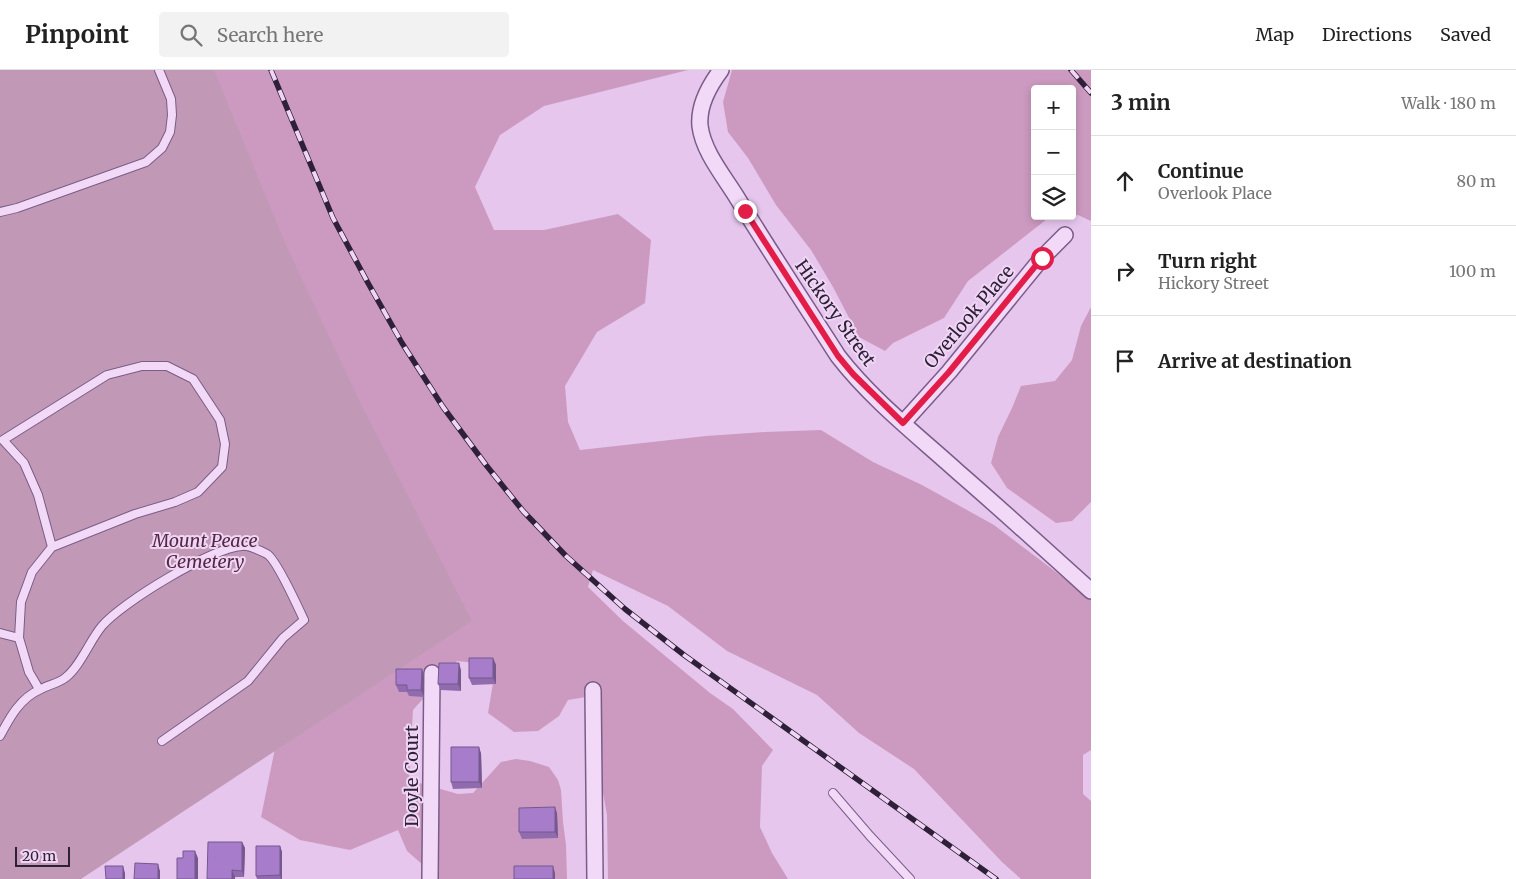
<!DOCTYPE html>
<meta charset="utf-8">
<style>
body{margin:0;font-family:Merriweather,serif;background:#f2f2f2;color:#222}
.controls{position:absolute;right:15px;top:15px;display:grid;overflow:hidden;border-radius:5px;box-shadow:0 2px 8px #0003}
.controls button{width:45px;height:45px;display:grid;place-items:center;padding:0;border:0;border-bottom:1px solid #e0e0e0;background:#fff;color:#222;font:25px sans-serif}
.scale{position:absolute;left:15px;bottom:12px;width:55px;box-sizing:border-box;padding-left:5px;border:2px solid #2f2039;border-top:0;font-size:14px;line-height:18px;white-space:nowrap;color:#2f2039;-webkit-text-stroke:4px #f0d6f5;paint-order:stroke}
.stop{position:absolute;width:15px;height:15px;margin:-11px;border:4px solid #e11d48;border-radius:50%;background:#fff}
.stop.end{background:#e11d48;border-color:#fff;box-shadow:0 1px 5px #0008}
.list{margin:0;padding:0;list-style:none}
h2{display:flex;justify-content:space-between;align-items:center;height:65px;margin:0;padding:0 20px;font-size:21px}
h2 small{font-size:16px;font-weight:400;color:#767676}
.list li{display:grid;grid-template-columns:32px 1fr auto;gap:15px;align-items:center;box-sizing:border-box;height:90px;padding:0 20px;border-top:1px solid #e0e0e0}
.list b{display:block;font-size:19px;white-space:nowrap}
.list p{margin:0;font-size:16px;white-space:nowrap;color:#767676}
.list em{font-size:16px;font-style:normal;color:#767676}
.icon{flex:none;width:28px;height:28px;fill:none;stroke:currentColor;stroke-width:2;stroke-linecap:round;stroke-linejoin:round}
.map{position:relative;flex:none;width:1091px;height:809px;overflow:hidden}
header{display:flex;align-items:center;gap:30px;box-sizing:border-box;height:70px;padding:0 25px;background:#fff;border-bottom:1px solid #e0e0e0}
header strong{font-size:24px}
nav{display:flex;gap:28px;margin-inline-start:auto;font-size:18px}
.search{width:350px;height:45px;background:#f2f2f2;display:flex;align-items:center;gap:12px;box-sizing:border-box;padding:0 18px;border-radius:5px;color:#767676;font-size:19px}
main{display:flex}
aside{flex:1;background:#fff}
.map>svg:first-child{display:block}
.green{fill:#cc9ac0}
.cemetery{fill:#c199b7}
.lines{fill:none;stroke-linecap:round;stroke-linejoin:round}
.lane-casing{stroke:#795c88;stroke-width:10}
.street-casing{stroke:#795c88;stroke-width:18}
.lane{stroke:#f3d9f8;stroke-width:8}
.street{stroke:#f3d9f8;stroke-width:15}
.rail-casing{stroke:#2f2039;stroke-width:5.5}
.rail{stroke:#f0d6f5;stroke-width:4;stroke-dasharray:11;stroke-linecap:butt}
.wall{fill:#906caf}
.shaded-wall{fill:#75588e}
.building{fill:#a77dcb;stroke:#75588e}
.route{stroke:#e11d48;stroke-width:6}
.labels{text-anchor:middle;stroke-width:4;stroke-linejoin:round;paint-order:stroke}
.street-label{font-size:18px;fill:#2f2039;stroke:#f0d6f5}
.park-label{font-size:18px;font-style:italic;fill:#552744;stroke:#f0d6f5}
</style>
<header>
<strong>Pinpoint</strong>
<div class="search"><svg class="icon" aria-label="search" viewBox="0 0 24 24"><circle cx="10" cy="10" r="6"/><path d="M15 15l6 6"/></svg>Search here</div>
<nav><a>Map</a><a>Directions</a><a>Saved</a></nav>
</header>
<main>
<div class="map">
<svg width="1091" height="809" viewBox="0 0 1091 809">
<rect width="100%" height="100%" fill="#e6c6ed"/>
<path class="green" d="M 129,0 L 688,0 L 544,36 L 500,65 L 475,117 L 494,160 L 544,160 L 618,144 L 651,170 L 645,233 L 597,262 L 565,316 L 568,352 L 580,380 L 706,366 L 765,362 L 821,360 L 873,392 L 922,415 L 994,455 L 1089,527 L 1091,529 L 1091,680 L 1083,685 L 1083,724 L 1091,731 L 1091,809 L 1021,809 L 1002,792 L 914,699 L 859,663 L 817,625 L 727,581 L 668,536 L 593,500 L 588,517 L 623,551 L 710,623 L 733,639 L 773,680 L 762,696 L 760,757 L 772,783 L 788,809 L 608,809 L 607,745 L 586,627 L 568,630 L 559,646 L 538,661 L 514,662 L 488,643 L 496,595 L 457,591 L 413,640 L 409,710 L 458,724 L 473,723 L 501,692 L 516,689 L 530,691 L 549,697 L 558,710 L 561,720 L 563,752 L 566,775 L 567,809 L 439,809 L 407,781 L 398,760 L 350,780 L 300,770 L 261,747 L 279,659 Z
M 732,0 L 1091,0 L 1091,151 L 1078,145 L 1072,146 L 1072,19 L 1035,19 L 1035,146 L 1070,146 L 1047,149 L 968,211 L 944,248 L 893,273 L 885,281 L 859,267 L 833,217 L 811,180 L 776,135 L 748,88 L 728,62 L 723,32 Z
M 1091,237 L 1091,432 L 1072,451 L 1056,453 L 1007,418 L 991,393 L 998,367 L 1012,338 L 1021,316 L 1055,311 L 1072,290 L 1081,256 Z"/>
<path class="cemetery" d="M 0,0 L 214,0 L 286,175 L 361,334 L 472,551 L 81,809 L 0,809 Z"/>
<g class="lines">
<defs>
<path id="lane" d="M 0,142 L 17,138 L 146,92 L 162,78 L 170,62 L 172,45 L 171,29 L 159,0
M 0,563 L 19,568
M 39,619 L 29,602 L 19,568 L 21,532 L 32,502 L 52,477 L 135,444 L 175,432 L 198,422 L 222,397 L 225,374 L 220,350 L 193,309 L 167,296 L 142,296 L 107,305 L 3,370 L 24,393 L 38,425 L 52,477
M 0,666 C 10,647 20,628 41,619 C 48,615 59,613 65,608 C 80,597 90,570 102,556 C 121,533 213,477 242,476 C 248,475 261,481 267,484 C 276,489 298,537 304,550 L 283,568 L 248,611 L 162,671
M 833,723 L 870,766 L 910,809"/>
<path id="street" d="M 721,0 C 709,16 698,35 700,56 C 703,81 723,105 736,126 C 769,180 804,233 838,286 C 872,330 917,365 958,402 C 1003,441 1047,481 1091,521
M 903,353 L 949,302 L 1042,188 L 1065,165
M 593,620 L 595,809
M 430,809 L 432,603"/>
</defs>
<use href="#lane" class="lane-casing"/>
<use href="#street" class="street-casing"/>
<use href="#lane" class="lane"/>
<use href="#street" class="street"/>
<defs>
<path id="rail" d="M 271,0 L 333,148 L 368,213 L 402,273 L 443,337 L 486,395 L 523,441 L 566,486 L 625,539 L 684,585 L 996,809
M 1071,0 L 1091,23"/>
</defs>
<use href="#rail" class="rail-casing"/>
<use href="#rail" class="rail"/>
</g>
<path class="wall" d="M 493,588 L 496,595 L 496,614 L 472,615 L 469,608 Z
M 422,599 L 424,606 L 424,627 L 409,626 L 407,622 L 399,622 L 396,615 Z
M 461,600 L 461,621 L 441,620 L 438,614 Z
M 481,683 L 482,718 L 453,719 L 451,712 Z
M 557,743 L 558,768 L 522,769 L 519,762 Z
M 242,772 L 245,778 L 244,807 L 235,807 L 235,809 L 207,809 Z
M 280,776 L 282,782 L 282,809 L 257,809 L 256,806 Z"/>
<path class="shaded-wall" d="M 493,588 L 496,595 L 496,614 L 493,608 Z
M 459,593 L 461,600 L 461,621 L 458,614 Z
M 422,599 L 424,606 L 424,627 L 421,620 Z
M 479,677 L 481,683 L 482,718 L 479,712 Z
M 555,737 L 557,743 L 558,768 L 555,762 Z
M 242,772 L 245,778 L 244,807 L 242,801 Z
M 280,776 L 282,782 L 282,809 L 281,809 L 280,805 Z
M 195,781 L 198,788 L 198,809 L 195,809 Z
M 158,794 L 160,801 L 160,809 L 158,809 Z
M 123,796 L 125,803 L 125,809 L 123,809 Z
M 553,796 L 555,803 L 555,809 L 553,809 Z
M 232,800 L 235,807 L 235,809 L 232,809 Z"/>
<path class="building" d="M 469,588 L 493,588 L 493,608 L 469,608 Z
M 439,593 L 459,593 L 458,614 L 438,614 Z
M 396,599 L 422,599 L 421,620 L 407,620 L 407,615 L 396,615 Z
M 451,677 L 479,677 L 479,712 L 451,712 Z
M 555,737 L 555,762 L 519,762 L 519,738 Z
M 208,772 L 242,772 L 242,801 L 232,800 L 232,809 L 207,809 Z
M 256,776 L 280,776 L 280,805 L 256,806 Z
M 183,781 L 195,781 L 195,809 L 177,809 L 177,788 L 183,788 Z
M 135,793 L 158,794 L 158,809 L 134,809 Z
M 105,796 L 123,796 L 123,809 L 106,809 Z
M 514,796 L 553,796 L 553,809 L 514,809 Z"/>
<g class="lines">
<path class="route" d="M 745,141 L 838,286 L 853,304 L 903,353 L 949,302 L 1042,188"/>
</g>
<g class="labels">
<g class="street-label">
<text transform="translate(835 243) rotate(55)" y="6">Hickory Street</text>
<text transform="translate(969 247) rotate(-50)" y="6">Overlook Place</text>
<text transform="translate(412 706) rotate(-90)" y="6">Doyle Court</text>
</g>
<g class="park-label">
<text x="205" y="477">Mount Peace<tspan x="205" dy="21">Cemetery</tspan></text>
</g>
</g>
</svg>
<div class="controls">
<button>+</button>
<button>−</button>
<button><svg class="icon" aria-label="layers" viewBox="0 0 24 24"><path d="M12 4l9 5-9 5-9-5zM3 14l9 5 9-5"/></svg></button>
</div>
<div class="scale">20 m</div>
<div class="stop" style="left:1042px;top:188px"></div>
<div class="stop end" style="left:745px;top:141px"></div>
</div>
<aside>
<h2>3 min<small>Walk · 180 m</small></h2>
<ul class="list">
<li><svg class="icon" aria-label="ahead" viewBox="0 0 24 24"><path d="M12 20V5M6 11l6-6 6 6"/></svg><div><b>Continue</b><p>Overlook Place</p></div><em>80 m</em></li>
<li><svg class="icon" aria-label="right" viewBox="0 0 24 24"><path d="M7 20v-9h11M14 6l5 5-5 5"/></svg><div><b>Turn right</b><p>Hickory Street</p></div><em>100 m</em></li>
<li><svg class="icon" aria-label="arrive" viewBox="0 0 24 24"><path d="M6 21V4h12l-3 4 3 4H6"/></svg><div><b>Arrive at destination</b></div></li>
</ul>
</aside>
</main>
